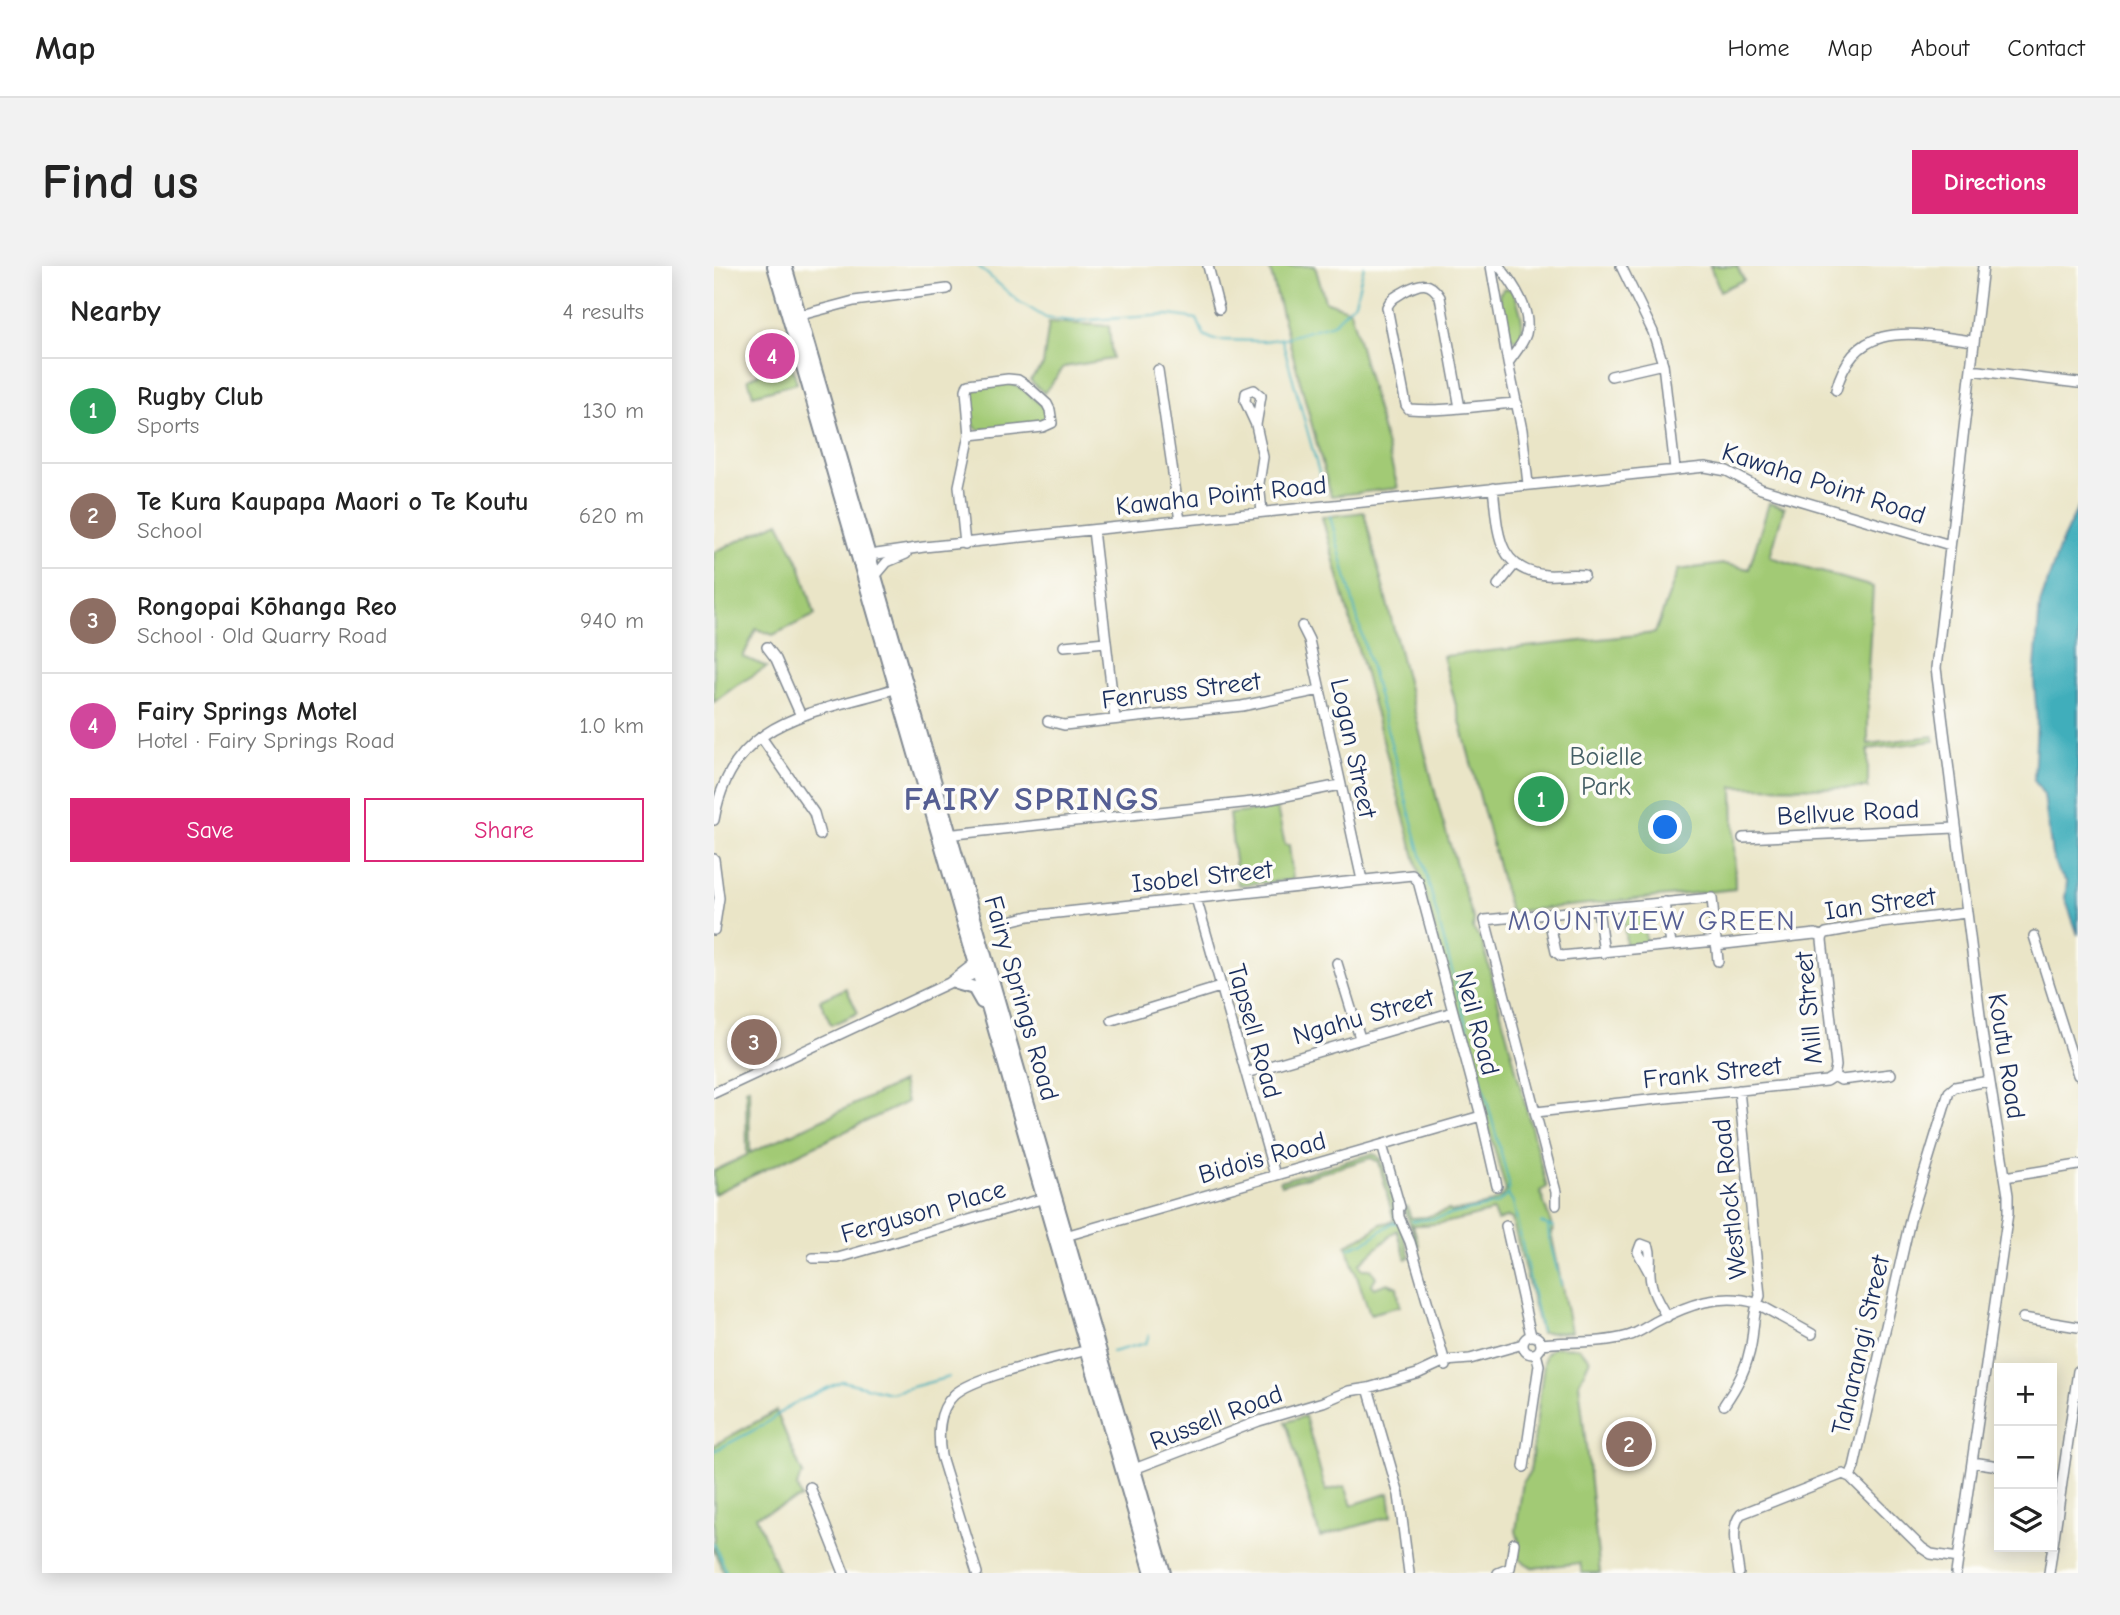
<!DOCTYPE html>
<meta charset="utf-8">
<style>
body{margin:0;font-family:"Comic Neue",sans-serif;background:#f2f2f2;color:#222}
.controls{position:absolute;right:21px;bottom:21px;display:grid;overflow:hidden;border-radius:0px;box-shadow:0 4px 18px #0003}
.controls button{width:63px;height:63px;display:grid;place-items:center;padding:0;border:0;border-bottom:2px solid #e0e0e0;background:#fff;color:#222;font:35px sans-serif}
.you{position:absolute;left:952px;top:562px;width:24px;height:24px;margin:-18px;border:5px solid #fff;border-radius:50%;background:#1a73e8;box-shadow:0 0 0 10px #1a73e833}
.badge{display:grid;place-items:center;width:46px;height:46px;border-radius:50%;background:#db2777;color:#fff;font-size:23px;font-weight:700}
.pin{position:absolute;translate:-50% -50%;border:4px solid #fff;box-shadow:0 2px 7px #0006}
.list{margin:0;padding:0;list-style:none}
h2{display:flex;justify-content:space-between;align-items:center;height:91px;margin:0;padding:0 28px;font-size:30px}
h2 small{font-size:23px;font-weight:400;color:#767676}
.list li{display:grid;grid-template-columns:46px 1fr auto;gap:21px;align-items:center;box-sizing:border-box;height:105px;padding:0 28px;border-top:2px solid #e0e0e0}
.list b{display:block;font-size:26px;white-space:nowrap}
.list p{margin:0;font-size:23px;white-space:nowrap;color:#767676}
.list em{font-size:23px;font-style:normal;color:#767676}
.actions{display:flex;gap:14px;padding:21px 28px}
.actions a{flex:1;padding:16px 0;border:2px solid #db2777;border-radius:0px;text-align:center;font-size:24px;color:#db2777}
.actions .main{background:#db2777;color:#fff}
.icon{flex:none;width:38px;height:38px;fill:none;stroke:currentColor;stroke-width:2;stroke-linecap:round;stroke-linejoin:round}
.map{position:relative;flex:none;width:1364px;height:1307px;overflow:hidden;border-radius:0px}
header{display:flex;align-items:center;gap:42px;box-sizing:border-box;height:98px;padding:0 35px;background:#fff;border-bottom:2px solid #e0e0e0}
header strong{font-size:33px}
nav{display:flex;gap:38px;margin-inline-start:auto;font-size:24px}
.intro{display:flex;align-items:center;justify-content:space-between;box-sizing:border-box;height:168px;padding:0 42px}
h1{margin:0;font-size:49px}
.button{padding:18px 32px;border-radius:0px;background:#db2777;color:#fff;font-size:24px;font-weight:700}
main{display:flex;gap:42px;padding:0 42px}
aside{flex:1;background:#fff;border-radius:0px;box-shadow:0 4px 18px #0003}
.map>svg:first-child{display:block}
.green{fill:#a2ca75;stroke:#5e7c6a;stroke-width:2}
.water{fill:#3faebb;stroke:#2d6e8c;stroke-width:2}
.lines{fill:none;stroke-linecap:round;stroke-linejoin:round}
.stream{stroke:#3faebb;stroke-width:2}
.minor-casing{stroke:#828a92;stroke-width:12}
.highway-casing{stroke:#828a92;stroke-width:16}
.minor{stroke:#fff;stroke-width:9}
.highway{stroke:#fff;stroke-width:12}
.labels{text-anchor:middle;stroke-width:7;stroke-linejoin:round;paint-order:stroke}
.street-label{font-size:26px;fill:#1b2f5e;stroke:#fdfcf7}
.park-label{font-size:26px;fill:#445e65;stroke:#fdfcf7}
.neighbourhood-label{font-size:28px;letter-spacing:2px;fill:#565f93;stroke:#fdfcf7}
.district-label{font-size:33px;font-weight:bold;letter-spacing:2px;fill:#565f93;stroke:#fdfcf7}
</style>
<header>
<strong>Map</strong>
<nav><a>Home</a><a>Map</a><a>About</a><a>Contact</a></nav>
</header>
<div class="intro"><h1>Find us</h1><a class="button">Directions</a></div>
<main>
<aside>
<h2>Nearby<small>4 results</small></h2>
<ul class="list">
<li><span class="badge" style="background:#2e9e5b">1</span><div><b>Rugby Club</b><p>Sports</p></div><em>130 m</em></li>
<li><span class="badge" style="background:#8d6e63">2</span><div><b>Te Kura Kaupapa Maori o Te Koutu</b><p>School</p></div><em>620 m</em></li>
<li><span class="badge" style="background:#8d6e63">3</span><div><b>Rongopai Kōhanga Reo</b><p>School · Old Quarry Road</p></div><em>940 m</em></li>
<li><span class="badge" style="background:#d1479c">4</span><div><b>Fairy Springs Motel</b><p>Hotel · Fairy Springs Road</p></div><em>1.0 km</em></li>
</ul>
<div class="actions"><a class="main">Save</a><a>Share</a></div>
</aside>
<div class="map">
<svg width="1364" height="1307" viewBox="0 0 1364 1307">
<rect width="100%" height="100%" fill="#fdfcf7"/>
<filter id="ink" filterUnits="userSpaceOnUse"><feTurbulence type="fractalNoise" baseFrequency=".0143" numOctaves="2"/><feDisplacementMap in="SourceGraphic" scale="14" xChannelSelector="R" yChannelSelector="G"/><feConvolveMatrix kernelMatrix="1 2 1 2 8 2 1 2 1" color-interpolation-filters="sRGB"/></filter>
<filter id="wash" filterUnits="userSpaceOnUse"><feTurbulence type="fractalNoise" baseFrequency=".00686" numOctaves="4" result="noise"/><feDisplacementMap in="SourceGraphic" scale="28" xChannelSelector="R" yChannelSelector="G"/><feGaussianBlur stdDeviation="1.57" result="paint"/><feColorMatrix in="noise" values="0 0 0 0 0 0 0 0 0 0 0 0 0 0 0 0 0 1.4 0 .05"/><feComposite in="paint" operator="in"/></filter>
<g filter="url(#wash)">
<rect width="100%" height="100%" fill="#eae5c7"/>
<path class="green" d="M 555,0 L 601,0 L 611,35 L 636,44 L 684,222 L 617,230 Z
M 996,0 L 1023,0 L 1030,14 L 1006,25 Z
M 790,22 L 799,24 C 805,40 811,55 807,72 L 803,75 L 794,70 L 785,28 Z
M 335,56 L 395,60 L 398,93 L 350,101 L 330,127 L 316,114 L 329,99 Z
M 76,92 L 83,117 L 39,129 L 34,113 Z
M 295,117 L 306,121 L 331,142 L 333,153 L 327,158 L 264,164 L 259,158 L 257,125 L 262,120 Z
M 1055,237 L 1070,242 L 1056,291 L 1159,321 L 1154,404 L 1154,478 L 1219,470 L 1220,475 L 1154,483 L 1154,522 L 1019,521 L 1021,623 L 796,646 L 729,390 L 941,367 L 964,304 L 1010,298 L 1035,303 Z
M 650,246 L 728,553 L 760,655 L 759,663 L 768,675 L 833,921 L 826,925 L 839,964 L 837,966 L 857,1066 L 827,1067 L 798,953 L 794,951 L 783,955 L 779,945 C 753,952 726,960 699,959 L 705,980 L 701,980 L 698,963 L 690,942 L 693,941 L 697,952 L 712,951 L 735,944 L 737,946 C 754,942 782,941 792,925 L 608,251 Z
M 65,256 L 86,299 L 101,349 L 59,369 L 42,363 L 29,391 L 53,401 L 23,419 L 0,436 L 0,286 Z
M 563,542 L 571,579 L 575,579 L 579,614 L 524,619 L 515,548 Z
M 928,642 L 932,677 L 912,679 L 909,644 Z
M 132,722 L 144,747 L 117,759 L 106,734 Z
M 188,816 L 193,836 L 0,928 L 0,905 L 33,889 L 32,823 L 35,822 L 36,887 Z
M 657,888 L 662,889 L 667,893 L 696,991 L 692,993 L 683,964 L 646,997 L 648,1003 L 657,1003 L 662,1011 L 658,1018 L 660,1022 L 674,1017 L 683,1021 L 686,1040 L 656,1048 L 632,979 L 651,970 L 667,958 L 680,955 L 665,896 L 657,892 L 567,919 L 566,915 Z
M 841,1081 L 864,1082 L 876,1093 L 865,1117 L 886,1307 L 868,1307 L 866,1297 L 819,1302 L 805,1293 L 805,1275 L 802,1265 L 809,1215 L 816,1206 L 831,1089 L 835,1084 Z
M 62,1145 L 89,1209 L 86,1211 L 83,1221 L 87,1232 L 42,1250 L 65,1307 L 10,1307 L 0,1284 L 0,1179 Z
M 591,1150 L 612,1225 L 631,1220 L 638,1239 L 675,1227 L 678,1250 L 606,1271 L 572,1156 Z"/>
<path class="water" d="M 1364,241 L 1364,669 L 1351,632 L 1353,616 L 1344,606 L 1338,589 L 1330,529 L 1320,514 L 1323,454 L 1320,414 L 1326,338 L 1347,277 Z"/>
<g class="lines">
<path class="stream" d="M 264,0 L 304,35 L 332,52 L 359,55 L 456,49 L 483,53 L 490,69 L 500,74 L 550,75 L 571,72 L 619,58 L 641,36 L 650,0
M 568,74 L 611,228
M 616,250 L 795,917 L 794,928 L 783,938 L 718,953 L 698,955
M 795,930 L 799,936 L 827,1065
M 827,957 L 839,961
M 834,959 L 835,972 L 847,1019
M 635,982 L 653,975 L 678,957 L 683,957
M 398,1086 L 432,1077 L 435,1069
M 0,1185 L 48,1160 L 77,1139 L 128,1115 L 176,1127 L 235,1111
M 0,1277 L 12,1305"/>
</g>
</g>
<g filter="url(#ink)">
<g class="lines">
<defs>
<path id="minor" d="M 494,0 L 505,43
M 777,0 L 794,97 L 808,164 L 814,218
M 785,0 C 799,17 818,44 812,68 C 809,78 800,88 794,97
M 907,0 L 939,66 L 949,98 L 961,203
M 87,49 L 140,35 L 233,23
M 444,104 L 466,255
M 1257,104 L 1364,117
M 897,110 L 949,98
M 1122,124 C 1141,51 1201,68 1260,75
M 746,142 L 726,31 C 716,14 706,17 691,25 C 683,30 677,32 673,41 L 692,139 L 695,143 C 731,146 768,139 803,137
M 542,159 L 547,130 L 540,124 L 532,127 L 531,135 L 542,159 L 549,191 L 545,217 L 548,246
M 779,222 C 784,262 781,304 832,309 C 845,310 857,307 870,309
M 379,264 L 401,453
M 251,278 L 245,220 L 256,169 L 252,124 L 254,118 L 294,113 L 304,114 L 312,119 L 333,138 L 336,144 L 338,157 L 329,161 L 256,169
M 149,290 L 210,281 L 991,201 L 1013,205 L 1047,223 L 1236,279
M 162,309 L 173,296 L 192,288
M 784,319 L 801,298
M 588,360 L 595,374 L 648,614
M 350,380 L 391,376
M 53,381 L 62,393 L 87,450
M 334,455 L 350,459 L 528,440 L 606,424
M 47,471 L 100,547 L 106,569
M 0,554 C 18,448 104,448 186,421
M 232,569 L 547,535 L 626,519
M 1029,572 L 1241,562
M 0,593 L 5,632 L 0,664
M 482,632 L 561,909
M 951,636 L 957,679
M 884,643 L 890,687
M 834,648 L 842,686 L 847,690 L 1002,675
M 284,658 L 315,650 L 698,609 L 704,615 L 767,850 L 783,920
M 1109,670 L 1108,674 L 1122,800 L 1120,810
M 1320,670 L 1364,809
M 1002,679 L 1101,668 L 1109,670 L 1112,667 L 1167,657 L 1252,647
M 623,697 L 646,772
M 241,717 L 260,708 L 264,704 L 260,702
M 398,754 L 506,721
M 532,807 L 739,746
M 0,827 L 235,717 L 262,696
M 822,846 L 1112,815 L 1120,810 L 1127,814 L 1177,808
M 668,879 L 686,941
M 1291,911 L 1364,899
M 684,937 L 685,951 L 696,976 L 732,1100
M 842,939 L 842,926 L 771,654 L 998,632 L 1004,695
M 792,960 L 817,1070
M 348,971 L 767,850
M 99,992 L 124,992 L 334,931
M 936,1008 L 924,986 L 927,978 L 935,981 C 938,991 935,999 936,1009 C 937,1025 945,1038 953,1051
M 1309,1052 L 1364,1061
M809 1079a9 9 0 1 1 18 0a9 9 0 1 1-18 0Z
M 827,1078 C 855,1075 886,1078 914,1070 C 925,1067 933,1060 943,1055 C 973,1039 1008,1026 1042,1037 L 1098,1068
M 654,1122 L 685,1229 L 695,1307
M 1010,1139 C 1023,1121 1033,1101 1037,1079 C 1040,1063 1039,1044 1046,1030 L 1025,824
M 1258,1196 L 1285,1200
M 810,1201 L 825,1099 L 822,1087
M 415,1205 L 545,1155 L 609,1136 L 635,1125 L 654,1122 L 703,1108 L 731,1095 L 756,1093 L 809,1078
M 1136,1211 L 1140,1201 L 1197,950 L 1235,826 L 1241,821 L 1275,815
M 1136,1211 L 1208,1282 L 1217,1288 L 1244,1292
M 96,1221 L 130,1307
M 263,1307 L 227,1190 C 224,1170 223,1145 240,1129 C 259,1110 348,1091 378,1083
M 784,1307 L 796,1302 L 800,1277
M 1025,1307 C 1023,1290 1015,1261 1027,1248 L 1129,1208 L 1136,1211
M 1242,1307 L 1294,947 L 1294,929 L 1269,773 L 1222,402 L 1269,0
M 1335,1307 L 1364,1105"/>
<path id="highway" d="M 60,0 L 438,1307
M 71,0 L 450,1307
M 243,717 L 260,722 L 268,736"/>
</defs>
<use href="#minor" class="minor-casing"/>
<use href="#highway" class="highway-casing"/>
<use href="#minor" class="minor"/>
<use href="#highway" class="highway"/>
</g>
</g>
<g class="labels">
<g class="street-label">
<text transform="translate(1110 217) rotate(18)" y="9">Kawaha Point Road</text>
<text transform="translate(507 229) rotate(-6)" y="9">Kawaha Point Road</text>
<text transform="translate(467 424) rotate(-7)" y="9">Fenruss Street</text>
<text transform="translate(640 482) rotate(78)" y="9">Logan Street</text>
<text transform="translate(1134 546) rotate(-3)" y="9">Bellvue Road</text>
<text transform="translate(488 610) rotate(-6)" y="9">Isobel Street</text>
<text transform="translate(1166 637) rotate(-8)" y="9">Ian Street</text>
<text transform="translate(308 732) rotate(74)" y="9">Fairy Springs Road</text>
<text transform="translate(1094 742) rotate(-95)" y="9">Mill Street</text>
<text transform="translate(649 750) rotate(-16)" y="9">Ngahu Street</text>
<text transform="translate(764 757) rotate(75)" y="9">Neil Road</text>
<text transform="translate(541 765) rotate(74)" y="9">Tapsell Road</text>
<text transform="translate(1293 790) rotate(81)" y="9">Koutu Road</text>
<text transform="translate(998 806) rotate(-6)" y="9">Frank Street</text>
<text transform="translate(548 891) rotate(-16)" y="9">Bidois Road</text>
<text transform="translate(1015 933) rotate(-96)" y="9">Westlock Road</text>
<text transform="translate(209 945) rotate(-16)" y="9">Ferguson Place</text>
<text transform="translate(1146 1079) rotate(-77)" y="9">Taharangi Street</text>
<text transform="translate(502 1151) rotate(-21)" y="9">Russell Road</text>
</g>
<g class="park-label">
<text x="892" y="499">Boielle<tspan x="892" dy="30">Park</tspan></text>
</g>
<g class="neighbourhood-label">
<text x="938" y="664">MOUNTVIEW GREEN</text>
</g>
<g class="district-label">
<text x="318" y="544">FAIRY SPRINGS</text>
</g>
</g>
</svg>
<div class="controls">
<button>+</button>
<button>−</button>
<button><svg class="icon" aria-label="layers" viewBox="0 0 24 24"><path d="M12 4l9 5-9 5-9-5zM3 14l9 5 9-5"/></svg></button>
</div>
<div class="you"></div>
<div class="pin badge" style="left:827px;top:533px;background:#2e9e5b">1</div>
<div class="pin badge" style="left:915px;top:1178px;background:#8d6e63">2</div>
<div class="pin badge" style="left:40px;top:776px;background:#8d6e63">3</div>
<div class="pin badge" style="left:58px;top:90px;background:#d1479c">4</div>
</div>
</main>
